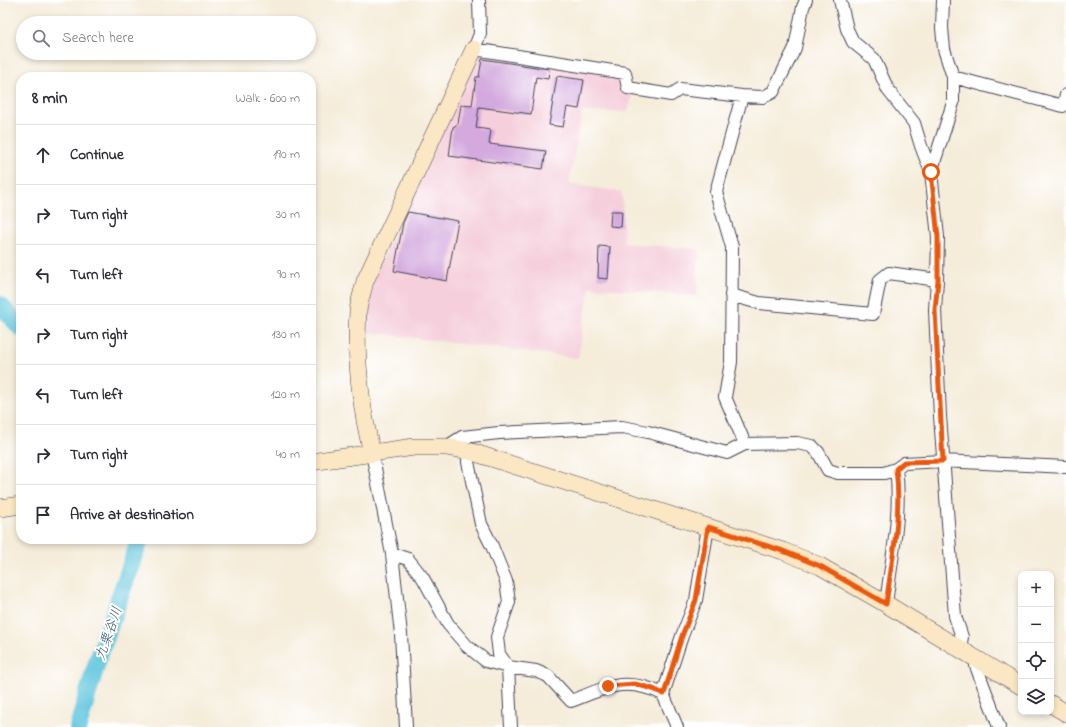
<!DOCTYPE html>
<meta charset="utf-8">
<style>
body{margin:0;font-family:"Indie Flower","Klee One",sans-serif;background:#f2f2f3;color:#2b2b33}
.controls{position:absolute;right:12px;bottom:12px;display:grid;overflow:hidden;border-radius:8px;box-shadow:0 2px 6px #0003}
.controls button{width:36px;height:36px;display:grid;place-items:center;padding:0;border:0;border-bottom:1px solid #e1e1e2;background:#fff;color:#2b2b33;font:20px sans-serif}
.stop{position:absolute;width:12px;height:12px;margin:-9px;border:3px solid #ea580c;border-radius:50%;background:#fff}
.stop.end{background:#ea580c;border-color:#fff;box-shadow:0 1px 4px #0008}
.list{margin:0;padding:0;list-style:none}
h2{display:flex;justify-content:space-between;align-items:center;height:52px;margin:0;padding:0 16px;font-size:17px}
h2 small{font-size:13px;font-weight:400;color:#7c7c81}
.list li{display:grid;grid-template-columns:26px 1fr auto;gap:12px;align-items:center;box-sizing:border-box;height:60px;padding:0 16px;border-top:1px solid #e1e1e2}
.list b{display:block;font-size:15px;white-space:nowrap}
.list em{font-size:13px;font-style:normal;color:#7c7c81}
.icon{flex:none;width:22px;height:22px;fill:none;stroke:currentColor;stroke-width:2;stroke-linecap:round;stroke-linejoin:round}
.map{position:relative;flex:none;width:1066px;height:727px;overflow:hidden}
.search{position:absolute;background:#fff;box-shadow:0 2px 6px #0003;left:16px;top:16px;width:300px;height:44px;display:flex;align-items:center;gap:10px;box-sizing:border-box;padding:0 14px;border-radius:22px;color:#7c7c81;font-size:15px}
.panel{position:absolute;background:#fff;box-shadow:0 2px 6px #0003;left:16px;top:72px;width:300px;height:472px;border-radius:16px}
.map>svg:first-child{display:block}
.built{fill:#f5cfdb}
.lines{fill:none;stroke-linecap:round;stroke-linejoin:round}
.river{stroke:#60c6de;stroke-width:18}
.building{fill:#d3a9de}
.street-casing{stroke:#424053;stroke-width:14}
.secondary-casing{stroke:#424053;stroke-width:18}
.street{stroke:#fff;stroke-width:12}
.secondary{stroke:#fbe7c3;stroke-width:17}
.route{stroke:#ea580c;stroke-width:5}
.labels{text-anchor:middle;stroke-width:4;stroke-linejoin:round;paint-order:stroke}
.water-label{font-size:14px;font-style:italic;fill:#385b74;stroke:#fff}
</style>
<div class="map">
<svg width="1066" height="727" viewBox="0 0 1066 727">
<rect width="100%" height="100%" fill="#fff"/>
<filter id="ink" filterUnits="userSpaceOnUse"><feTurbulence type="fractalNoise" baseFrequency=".025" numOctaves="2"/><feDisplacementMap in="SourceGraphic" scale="8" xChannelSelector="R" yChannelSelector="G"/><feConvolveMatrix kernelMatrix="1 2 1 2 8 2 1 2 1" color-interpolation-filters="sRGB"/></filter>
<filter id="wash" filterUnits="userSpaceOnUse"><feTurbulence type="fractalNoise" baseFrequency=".012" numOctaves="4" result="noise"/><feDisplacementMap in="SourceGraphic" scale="16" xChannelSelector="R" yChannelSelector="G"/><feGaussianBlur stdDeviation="0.9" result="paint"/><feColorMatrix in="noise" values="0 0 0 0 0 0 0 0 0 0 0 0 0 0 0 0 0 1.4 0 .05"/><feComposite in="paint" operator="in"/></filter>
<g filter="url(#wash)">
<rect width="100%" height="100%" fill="#f5ecd9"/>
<path class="built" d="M 476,52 L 623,76 L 633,92 L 628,112 L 582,112 L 569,184 L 622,192 L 624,243 L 699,249 L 697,296 L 590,287 L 578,358 L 365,332 L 364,308 L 374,277 Z"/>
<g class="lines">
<path class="river" d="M 0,305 L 21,328
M 78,727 L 97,662 L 140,539"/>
</g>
<g id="blocks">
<path class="building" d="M 482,59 L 549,69 L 548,79 L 536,77 L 531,114 L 479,107 L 476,128 L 491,130 L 489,144 L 546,151 L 543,169 L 449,156 L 453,127 L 458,124 L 461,105 L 472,106 L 476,77 L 479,77 Z
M 557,76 L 584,80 L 579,109 L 567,107 L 563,127 L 549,125 Z
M 611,211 L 622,211 L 621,227 L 610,226 Z
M 408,212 L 458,221 L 447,281 L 394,271 L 403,223 Z
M 599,246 L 610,247 L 608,279 L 598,278 Z"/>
</g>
</g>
<g filter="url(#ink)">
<use href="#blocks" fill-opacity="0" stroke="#424053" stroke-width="1"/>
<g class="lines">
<defs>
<path id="street" d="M 479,0 L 480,34 L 474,49 L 625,73 L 628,88 L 671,95 L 680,89 L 742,96 L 763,97 L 773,92 L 795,48 L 803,7 L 806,0
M 840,0 L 847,29 L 853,42 L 874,59 L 888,90 L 914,123 L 921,146 L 931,172 L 938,237 L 937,280 L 935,310 L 940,416 L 955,616 L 962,637 L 960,648
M 953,77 L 1063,106 L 1066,95
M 742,96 L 716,192 L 732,247 L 731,362 L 725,397 L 745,444
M 931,172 L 953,103 L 953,77 L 944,49 L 942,28 L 943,0
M 731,295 L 759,303 L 873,314 L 880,280 L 889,273 L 937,280
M 446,447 L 462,437 L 499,433 L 622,427 L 648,432 L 727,453 L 745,444 L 797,443 L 812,446 L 818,452 L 828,470 L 838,473 L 884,473 L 896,469 L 904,463 L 943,461 L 1066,467
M 469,451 L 468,462 L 481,524 L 492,546 L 506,581 L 509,602 L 497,637 L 499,654 L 508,667 L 511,727
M 372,453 L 392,554 L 401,634 L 406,727
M 392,554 L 408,559 L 423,578 L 448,624 L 467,646 L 486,661 L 508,667 L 536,671 L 548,676 L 571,701 C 607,687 626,676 663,694
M 886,604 C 891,562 902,511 896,469
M 978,660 L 976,666 L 999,727
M 677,727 L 663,694 L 682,636 L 696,600 L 708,527"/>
<path id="secondary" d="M 372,453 C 361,408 355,357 358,311 C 359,301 363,291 365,281 L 474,49
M 311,462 L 414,447 L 446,447 L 469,451 L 783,551 L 820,566 L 886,604 L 1021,686
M 0,508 L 21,505
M 1051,704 L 1066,713"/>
</defs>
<use href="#street" class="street-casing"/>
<use href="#secondary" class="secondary-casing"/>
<use href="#street" class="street"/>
<use href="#secondary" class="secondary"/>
</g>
</g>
<g class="lines" filter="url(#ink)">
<path class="route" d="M 608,686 L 635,684 L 653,689 L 664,694 L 682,636 L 696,600 L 708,527 L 783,551 L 820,566 L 886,604 C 892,561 902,512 896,469 L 904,462 L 943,461 L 935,310 L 938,280 L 938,237 L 931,172"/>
</g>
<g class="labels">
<g class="water-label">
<text transform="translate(108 633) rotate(-71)" y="5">九栗谷川</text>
</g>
</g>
</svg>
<div class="controls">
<button>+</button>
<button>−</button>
<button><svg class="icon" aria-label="locate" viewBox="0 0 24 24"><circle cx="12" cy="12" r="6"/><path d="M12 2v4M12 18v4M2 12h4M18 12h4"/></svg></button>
<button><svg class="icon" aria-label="layers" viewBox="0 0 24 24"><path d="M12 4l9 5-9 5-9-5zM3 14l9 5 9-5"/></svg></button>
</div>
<div class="stop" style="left:931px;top:172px"></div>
<div class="stop end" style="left:608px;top:686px"></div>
<div class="search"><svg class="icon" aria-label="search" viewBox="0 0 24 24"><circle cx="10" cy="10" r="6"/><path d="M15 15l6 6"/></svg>Search here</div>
<section class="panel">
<h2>8 min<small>Walk · 600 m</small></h2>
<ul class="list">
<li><svg class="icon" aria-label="ahead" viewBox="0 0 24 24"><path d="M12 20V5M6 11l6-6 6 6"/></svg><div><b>Continue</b></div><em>190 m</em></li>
<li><svg class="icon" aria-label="right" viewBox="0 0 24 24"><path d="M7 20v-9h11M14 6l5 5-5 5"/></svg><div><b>Turn right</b></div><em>30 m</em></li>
<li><svg class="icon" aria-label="left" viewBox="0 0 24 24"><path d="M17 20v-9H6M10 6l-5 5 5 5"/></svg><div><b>Turn left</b></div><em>90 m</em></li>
<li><svg class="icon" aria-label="right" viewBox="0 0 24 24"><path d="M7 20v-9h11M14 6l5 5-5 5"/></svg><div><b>Turn right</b></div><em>130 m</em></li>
<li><svg class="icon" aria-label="left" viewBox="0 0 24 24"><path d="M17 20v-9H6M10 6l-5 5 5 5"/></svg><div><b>Turn left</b></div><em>120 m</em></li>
<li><svg class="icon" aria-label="right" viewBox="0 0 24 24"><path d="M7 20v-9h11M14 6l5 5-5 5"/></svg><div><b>Turn right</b></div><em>40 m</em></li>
<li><svg class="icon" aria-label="arrive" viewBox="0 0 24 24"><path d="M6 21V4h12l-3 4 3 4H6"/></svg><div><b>Arrive at destination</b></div></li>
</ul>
</section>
</div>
